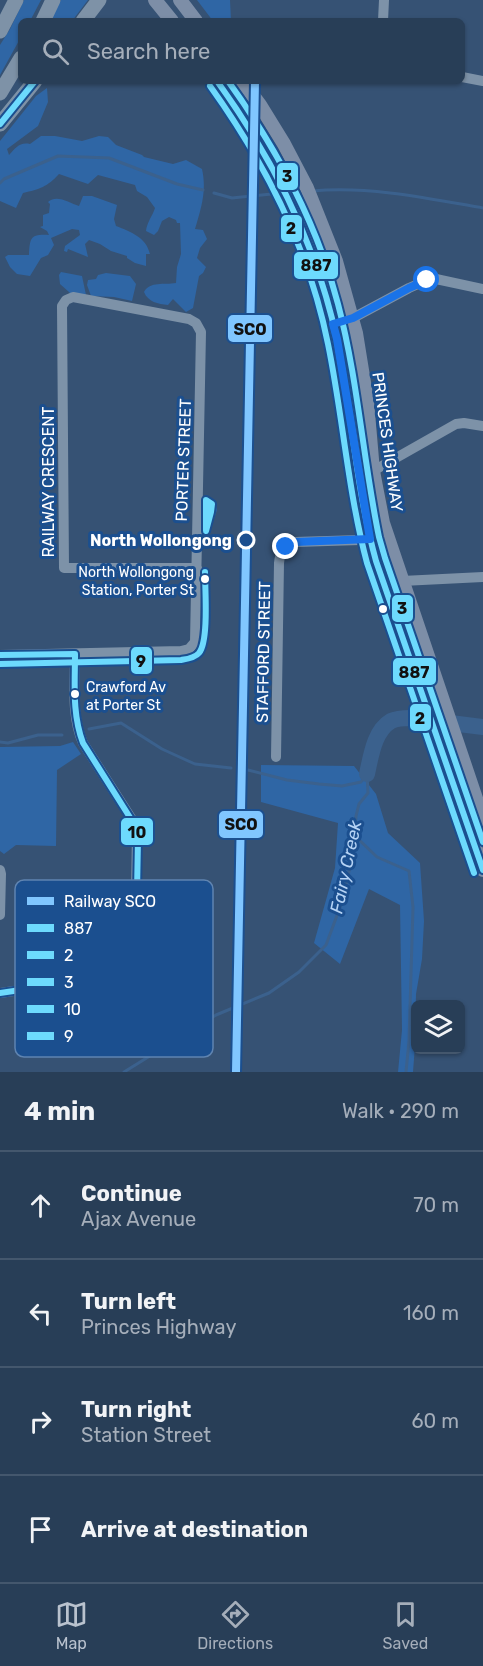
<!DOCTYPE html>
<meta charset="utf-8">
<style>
body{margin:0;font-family:Rubik,sans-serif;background:#30455d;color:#f1f3f6}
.controls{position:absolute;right:18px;bottom:18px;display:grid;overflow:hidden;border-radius:9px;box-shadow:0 2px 4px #0004}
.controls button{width:54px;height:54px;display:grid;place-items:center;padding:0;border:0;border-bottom:2px solid #44576d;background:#283e57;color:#f1f3f6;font:30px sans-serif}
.stop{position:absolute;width:18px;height:18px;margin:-14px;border:4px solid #1a73e8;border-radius:50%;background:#fff}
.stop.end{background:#1a73e8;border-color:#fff;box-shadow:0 2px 6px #0008}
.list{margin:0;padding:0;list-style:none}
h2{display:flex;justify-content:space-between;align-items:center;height:78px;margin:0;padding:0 24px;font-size:26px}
h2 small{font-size:20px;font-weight:400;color:#a5aeba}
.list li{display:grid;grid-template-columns:39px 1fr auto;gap:18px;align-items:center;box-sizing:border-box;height:108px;padding:0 24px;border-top:2px solid #44576d}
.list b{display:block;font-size:22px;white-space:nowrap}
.list p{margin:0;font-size:20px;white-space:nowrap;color:#a5aeba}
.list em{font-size:20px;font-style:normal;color:#a5aeba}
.icon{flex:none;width:33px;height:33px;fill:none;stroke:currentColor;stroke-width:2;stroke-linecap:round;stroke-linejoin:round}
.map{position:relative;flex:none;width:483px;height:1072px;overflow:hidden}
.search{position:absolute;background:#283e57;box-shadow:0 2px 4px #0004;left:18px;right:18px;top:18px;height:66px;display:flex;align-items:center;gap:15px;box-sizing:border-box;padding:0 21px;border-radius:9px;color:#a5aeba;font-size:22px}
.sheet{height:510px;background:#283e57}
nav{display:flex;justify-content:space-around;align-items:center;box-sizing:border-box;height:84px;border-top:2px solid #44576d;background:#283e57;font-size:16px;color:#a5aeba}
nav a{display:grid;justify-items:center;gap:3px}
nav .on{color:#b9c2ce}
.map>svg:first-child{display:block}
.green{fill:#2f66a5}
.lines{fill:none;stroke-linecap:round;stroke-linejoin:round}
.stream{stroke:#3b618d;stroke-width:3}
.river{stroke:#3b618d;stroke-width:16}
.minor{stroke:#7d92a8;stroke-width:10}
.major{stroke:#7d8ea7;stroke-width:14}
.highway{stroke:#7e92a7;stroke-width:15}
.bus-1-casing{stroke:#1b4f8f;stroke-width:10}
.bus-2-casing{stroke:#1b4f8f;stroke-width:10}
.bus-3-casing{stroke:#1b4f8f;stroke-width:10}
.bus-4-casing{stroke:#1b4f8f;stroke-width:10}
.bus-5-casing{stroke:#1b4f8f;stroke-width:10}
.bus-1{stroke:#6ddafd;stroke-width:6}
.bus-2{stroke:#6ddafd;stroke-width:6}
.bus-3{stroke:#6ddafd;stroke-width:6}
.bus-4{stroke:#6ddafd;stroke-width:6}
.bus-5{stroke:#6ddafd;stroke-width:6}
.rail-1-casing{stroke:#1b4f8f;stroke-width:12}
.rail-1{stroke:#80c6ff;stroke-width:8}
.route{stroke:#1a73e8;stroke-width:8}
.stop-dot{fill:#1b4f8f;stroke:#fff;stroke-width:3}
.bus-dot{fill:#fff;stroke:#1b4f8f;stroke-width:2}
.labels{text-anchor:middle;stroke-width:6;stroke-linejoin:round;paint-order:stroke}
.bus-label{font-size:14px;fill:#fff;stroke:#1b4f8f;text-anchor:end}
.street-label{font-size:16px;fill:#fff;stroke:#1b4f8f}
.stop-label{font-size:16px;font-weight:bold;fill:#fff;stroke:#1b4f8f;text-anchor:end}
.water-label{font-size:18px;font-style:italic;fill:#b5d3f5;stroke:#1b4f8f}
.key{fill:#1b4f8f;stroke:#5f84b1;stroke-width:1.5}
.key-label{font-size:16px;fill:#fff}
.line-badge{stroke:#1b4f8f;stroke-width:2}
.pale-badge-label{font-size:16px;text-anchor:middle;font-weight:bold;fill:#111}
</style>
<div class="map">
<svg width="483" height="1072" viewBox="0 0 483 1072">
<rect width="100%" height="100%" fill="#365274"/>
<path class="green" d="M 24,0 L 41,0 L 30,21 L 21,21 L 21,37 L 0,75 L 0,45 L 10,29 Z
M 61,0 L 88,0 L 72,21 L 49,21 Z
M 197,0 L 230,0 L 231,21 L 213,21 Z
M 47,88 L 48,102 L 38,126 L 7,149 L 9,155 C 16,148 19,142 30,144 L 41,136 L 55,136 L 82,141 L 99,136 L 108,137 L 116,145 L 142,155 L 144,157 L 173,164 L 186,160 L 202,169 C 207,191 201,208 195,229 L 203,230 L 207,239 L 200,248 L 197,258 L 206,267 L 203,273 L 199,276 L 193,308 L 186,312 L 173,299 L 168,305 C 158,304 148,302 144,292 C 150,281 164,285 176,283 L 177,267 L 181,254 L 180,223 L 177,223 L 176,220 L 169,217 L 162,221 L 158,231 L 154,235 L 146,231 C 147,222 152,217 155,208 L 147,197 L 137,191 L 135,185 L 98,175 L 88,184 L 59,174 C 47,187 40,189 23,193 L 16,208 L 0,201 L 0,141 L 36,96 Z
M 83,196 L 92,196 L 117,205 L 114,219 L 116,226 C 131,232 146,237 150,254 L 146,254 L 146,266 L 135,263 L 127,258 L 127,256 L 111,251 L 100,244 L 89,240 L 85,244 L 88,257 L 68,249 L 67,252 L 64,251 L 65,246 L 80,235 L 79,230 L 72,229 L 51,238 L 54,245 L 48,255 L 41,258 L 30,276 L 17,274 L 10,267 L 5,257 L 8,255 L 29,255 C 30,238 30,234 49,235 L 47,231 L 40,227 L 43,226 L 43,215 L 49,213 L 50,204 L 48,202 C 57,194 69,203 79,206 Z
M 61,272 L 82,276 L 86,295 L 73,297 L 69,292 L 60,284 L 59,275 Z
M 106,273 L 130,276 L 136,284 L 132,301 L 114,297 L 91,296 L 87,285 L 88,280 L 96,279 L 98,275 Z
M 208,497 L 215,501 L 217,510 L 207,540 L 203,529 L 204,500 Z
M 73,742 L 81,754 L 57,770 L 56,846 L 16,845 L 4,854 L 0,851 L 0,747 L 60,746 Z
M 261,765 L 354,766 L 376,794 L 388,833 L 420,863 L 424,921 L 422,959 L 416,994 L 415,1045 L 413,1072 L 398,1072 L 402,1030 L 400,905 L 369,889 L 340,964 L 314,943 L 335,868 L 338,823 L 261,802 Z"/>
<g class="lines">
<path class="stream" d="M 0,183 L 4,179 L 58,156 L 109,158 L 177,184 L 203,190
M 312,191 C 370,186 427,198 483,208
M 214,193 L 232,198 L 282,193
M 89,729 L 121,723 L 162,749 L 195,764 L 231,768
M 0,742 L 8,743 L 38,735 L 62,735
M 248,770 L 287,780 L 319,784 L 342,786 L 361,782 L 366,775
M 354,835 L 377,857 L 409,871 L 413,907 L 409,1041 L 406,1072
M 124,1072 L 216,1015 L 269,993 L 299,972 L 326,945 L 342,902 L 352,858 L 356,816 L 359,804 L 368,793 L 367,774"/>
<path class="river" d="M 367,774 C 371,756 374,731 391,721 C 397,718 405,718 411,718 L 483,727"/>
<path class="minor" d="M 383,21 L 384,0
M 462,77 L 483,81
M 333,324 L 353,318 L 409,288 L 427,280 L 436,279 L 483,289
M 373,471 L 456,424 L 464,423 L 483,426
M 402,581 L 483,577
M 0,655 L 181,651 L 189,649 L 195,642 L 201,332 L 196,323 L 189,319 L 73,297 L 66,300 L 62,306 L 64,568 L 197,568
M 276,757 L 279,563 C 280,552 284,545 295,542 L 360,540 L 387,537
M 0,870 L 1,874 L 0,915
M 0,993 L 120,975 L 130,968 L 135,957 L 137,833 L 131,818 L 83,743 C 71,716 75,683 75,654"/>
<path class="major" d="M 155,0 L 172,21
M 180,0 L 196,21
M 217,81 C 275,157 319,247 337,341 C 350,407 356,474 370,539 L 376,561 L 483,870
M 242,81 L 260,105 L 284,144 L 307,188 L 336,261 L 356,333 L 367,401 L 373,471 L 383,523 L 483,819"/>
<path class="highway" d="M 43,21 L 53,0
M 83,21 L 99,0
M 0,31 L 16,0
M 0,93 L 21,58
M 0,124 L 35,81"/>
<defs>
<path id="bus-1" d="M 217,81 C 274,160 317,245 337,340 C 352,414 356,489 376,561 L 483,870
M 0,124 L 35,81"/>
<path id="bus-2" d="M 210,86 C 266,164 309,249 328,344 C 343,417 348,492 367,563 L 474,873"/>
<path id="bus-3" d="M 228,81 C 277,149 317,223 338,304 C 358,380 363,460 379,537 L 385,558 L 483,842"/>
<path id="bus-4" d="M 0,655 L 75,654 C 75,684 72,714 83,743 L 136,827 L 138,839 L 136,945 C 134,961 129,971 114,976 L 0,993"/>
<path id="bus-5" d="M 206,500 L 212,504 L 211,512 L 206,531 Z
M 0,664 L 181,660 C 187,659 195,658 199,653 C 209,641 205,589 205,572"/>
</defs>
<use href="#bus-1" class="bus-1-casing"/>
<use href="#bus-2" class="bus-2-casing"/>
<use href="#bus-3" class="bus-3-casing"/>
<use href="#bus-4" class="bus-4-casing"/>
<use href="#bus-5" class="bus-5-casing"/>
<use href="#bus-1" class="bus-1"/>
<use href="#bus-2" class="bus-2"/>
<use href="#bus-3" class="bus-3"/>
<use href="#bus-4" class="bus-4"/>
<use href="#bus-5" class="bus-5"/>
<defs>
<path id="rail-1" d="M 236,1072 L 255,81"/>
</defs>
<use href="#rail-1" class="rail-1-casing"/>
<use href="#rail-1" class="rail-1"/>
</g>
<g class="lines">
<path class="route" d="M 286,547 L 295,542 L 370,539 L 337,339 L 333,324 L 353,318 L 409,288 L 427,280"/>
</g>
<circle class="stop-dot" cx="246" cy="540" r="8"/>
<g class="bus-dot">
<circle cx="205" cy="579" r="5"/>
<circle cx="383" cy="609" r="5"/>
<circle cx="75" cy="694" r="5"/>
</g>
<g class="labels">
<g class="bus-label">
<text x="194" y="577">North Wollongong<tspan x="194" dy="18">Station, Porter St</tspan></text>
<text x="86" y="692" text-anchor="start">Crawford Av<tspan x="86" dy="18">at Porter St</tspan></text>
</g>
<g class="street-label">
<text transform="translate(388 442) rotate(82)" y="6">PRINCES HIGHWAY</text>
<text transform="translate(183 460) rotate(-88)" y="6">PORTER STREET</text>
<text transform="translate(48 482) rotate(-90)" y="6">RAILWAY CRESCENT</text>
<text transform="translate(263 652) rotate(-89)" y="6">STAFFORD STREET</text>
</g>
<g class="stop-label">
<text x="232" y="546">North Wollongong</text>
</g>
<g class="water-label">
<text transform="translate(346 867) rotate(-78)" y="6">Fairy Creek</text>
</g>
</g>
<rect x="15" y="880" width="198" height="177" rx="9" class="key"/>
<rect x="27" y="897" width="27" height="8" fill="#80c6ff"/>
<rect x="27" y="924" width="27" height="8" fill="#6ddafd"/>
<rect x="27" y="951" width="27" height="8" fill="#6ddafd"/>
<rect x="27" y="978" width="27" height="8" fill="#6ddafd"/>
<rect x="27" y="1005" width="27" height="8" fill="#6ddafd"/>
<rect x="27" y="1032" width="27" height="8" fill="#6ddafd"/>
<g class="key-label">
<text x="64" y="907">Railway SCO</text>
<text x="64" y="934">887</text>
<text x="64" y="961">2</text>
<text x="64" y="988">3</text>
<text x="64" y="1015">10</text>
<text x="64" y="1042">9</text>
</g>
<g class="line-badge">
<rect x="276" y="162" width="23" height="29" rx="6" fill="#6ddafd"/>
<rect x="280" y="214" width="23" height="29" rx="6" fill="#6ddafd"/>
<rect x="293" y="251" width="46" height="29" rx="6" fill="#6ddafd"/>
<rect x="227" y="314" width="46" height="29" rx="6" fill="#80c6ff"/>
<rect x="391" y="594" width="23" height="29" rx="6" fill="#6ddafd"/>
<rect x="130" y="646" width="23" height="29" rx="6" fill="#6ddafd"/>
<rect x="392" y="657" width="45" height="29" rx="6" fill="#6ddafd"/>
<rect x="409" y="703" width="23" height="29" rx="6" fill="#6ddafd"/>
<rect x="218" y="810" width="46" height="29" rx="6" fill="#80c6ff"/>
<rect x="120" y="817" width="34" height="29" rx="6" fill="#6ddafd"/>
</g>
<g class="pale-badge-label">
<text x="287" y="182">3</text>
<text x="291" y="234">2</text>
<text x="316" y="271">887</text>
<text x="250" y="335">SCO</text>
<text x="402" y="614">3</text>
<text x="141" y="667">9</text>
<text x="414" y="678">887</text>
<text x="420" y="724">2</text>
<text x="241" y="830">SCO</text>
<text x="137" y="838">10</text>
</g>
</svg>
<div class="controls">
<button><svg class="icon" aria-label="layers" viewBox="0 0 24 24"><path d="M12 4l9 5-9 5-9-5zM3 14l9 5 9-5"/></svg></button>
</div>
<div class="stop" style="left:427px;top:280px"></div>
<div class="stop end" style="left:286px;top:547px"></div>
<div class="search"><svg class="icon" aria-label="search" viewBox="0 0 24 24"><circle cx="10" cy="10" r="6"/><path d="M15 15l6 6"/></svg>Search here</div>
</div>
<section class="sheet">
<h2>4 min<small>Walk · 290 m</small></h2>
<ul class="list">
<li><svg class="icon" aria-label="ahead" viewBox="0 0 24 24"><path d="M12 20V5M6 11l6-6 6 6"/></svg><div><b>Continue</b><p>Ajax Avenue</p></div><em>70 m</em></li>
<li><svg class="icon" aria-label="left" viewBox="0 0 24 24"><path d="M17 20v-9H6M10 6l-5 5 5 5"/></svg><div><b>Turn left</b><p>Princes Highway</p></div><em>160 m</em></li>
<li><svg class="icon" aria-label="right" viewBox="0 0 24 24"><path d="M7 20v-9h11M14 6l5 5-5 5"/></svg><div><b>Turn right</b><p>Station Street</p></div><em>60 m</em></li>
<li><svg class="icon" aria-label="arrive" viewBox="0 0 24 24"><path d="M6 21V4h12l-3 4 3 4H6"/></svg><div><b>Arrive at destination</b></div></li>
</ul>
</section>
<nav>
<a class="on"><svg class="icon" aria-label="map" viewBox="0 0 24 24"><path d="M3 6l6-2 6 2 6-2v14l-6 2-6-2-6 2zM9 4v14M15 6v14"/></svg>Map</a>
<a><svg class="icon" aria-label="directions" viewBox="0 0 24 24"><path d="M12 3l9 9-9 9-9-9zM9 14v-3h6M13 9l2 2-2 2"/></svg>Directions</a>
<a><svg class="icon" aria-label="saved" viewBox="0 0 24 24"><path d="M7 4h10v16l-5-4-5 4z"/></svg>Saved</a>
</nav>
